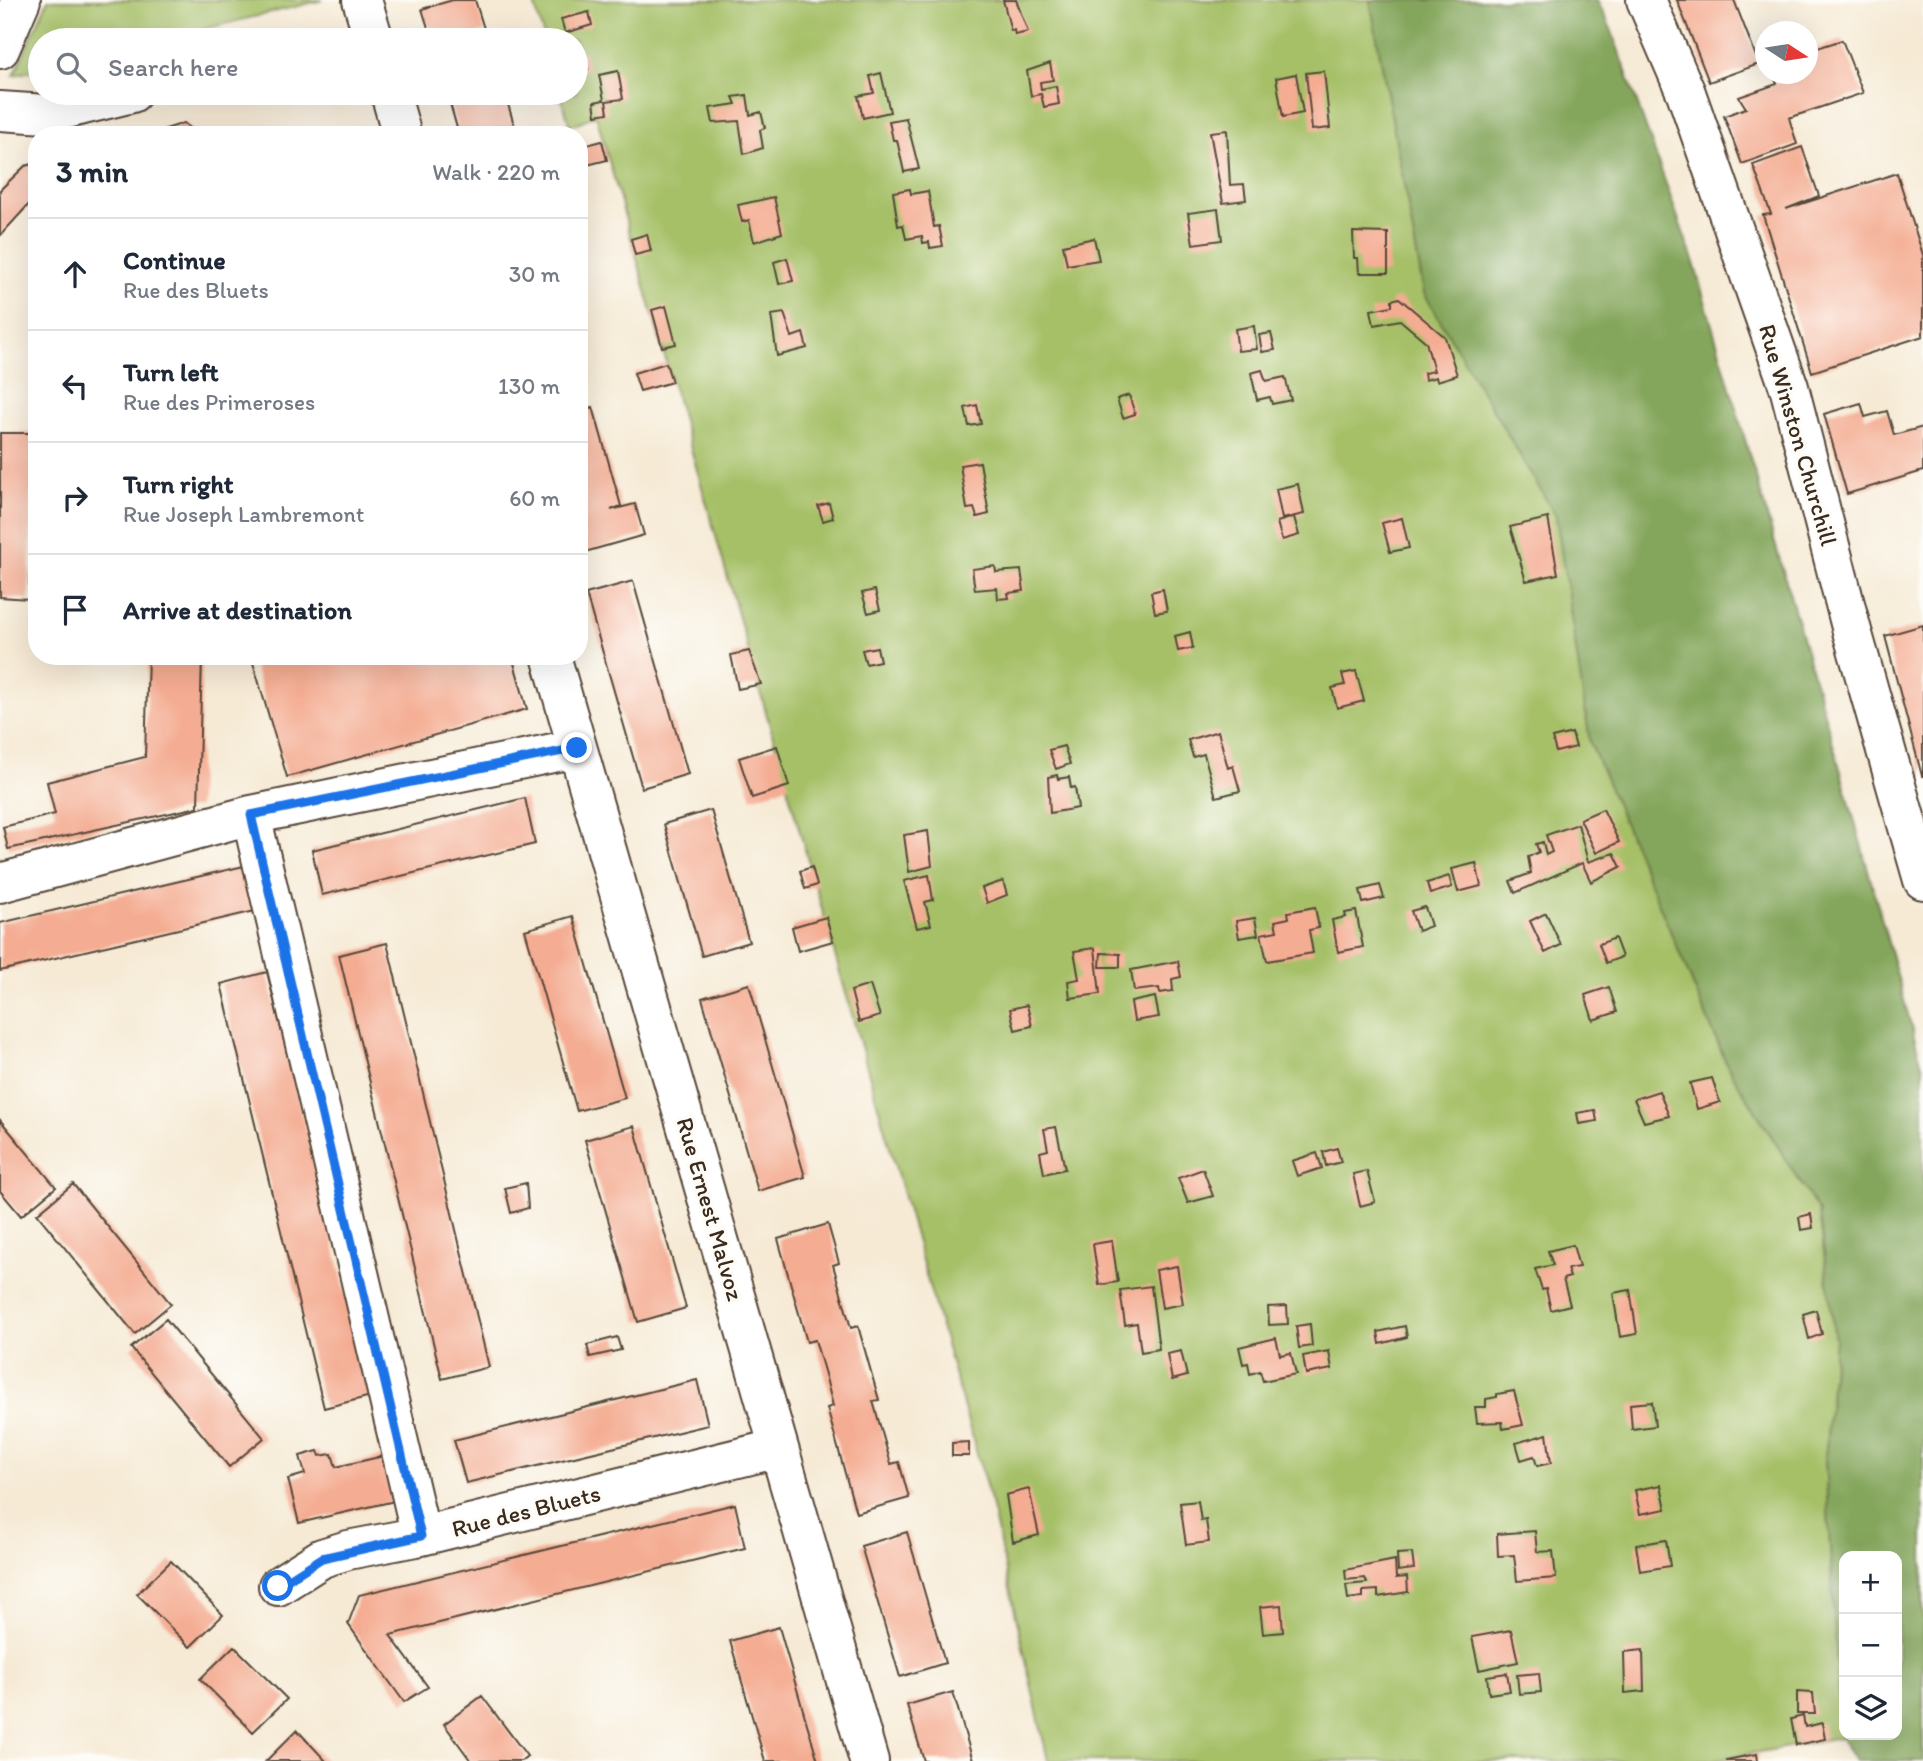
<!DOCTYPE html>
<meta charset="utf-8">
<style>
body{margin:0;font-family:Itim,sans-serif;background:#f2f2f3;color:#1f2937}
.controls{position:absolute;right:21px;bottom:21px;display:grid;overflow:hidden;border-radius:14px;box-shadow:0 7px 28px #0002}
.controls button{width:63px;height:63px;display:grid;place-items:center;padding:0;border:0;border-bottom:2px solid #e0e1e3;background:#fff;color:#1f2937;font:35px sans-serif}
.compass{position:absolute;left:1755px;top:21px;width:63px;height:63px;border-radius:50%;background:#fff;box-shadow:0 7px 28px #0002;rotate:102deg}
.stop{position:absolute;width:21px;height:21px;margin:-16px;border:5px solid #1a73e8;border-radius:50%;background:#fff}
.stop.end{background:#1a73e8;border-color:#fff;box-shadow:0 2px 7px #0008}
.list{margin:0;padding:0;list-style:none}
h2{display:flex;justify-content:space-between;align-items:center;height:91px;margin:0;padding:0 28px;font-size:30px}
h2 small{font-size:23px;font-weight:400;color:#747a83}
.list li{display:grid;grid-template-columns:46px 1fr auto;gap:21px;align-items:center;box-sizing:border-box;height:112px;padding:0 28px;border-top:2px solid #e0e1e3}
.list b{display:block;font-size:26px;white-space:nowrap}
.list p{margin:0;font-size:23px;white-space:nowrap;color:#747a83}
.list em{font-size:23px;font-style:normal;color:#747a83}
.icon{flex:none;width:38px;height:38px;fill:none;stroke:currentColor;stroke-width:2;stroke-linecap:round;stroke-linejoin:round}
.map{position:relative;flex:none;width:1923px;height:1761px;overflow:hidden}
.search{position:absolute;background:#fff;box-shadow:0 7px 28px #0002;left:28px;top:28px;width:560px;height:77px;display:flex;align-items:center;gap:18px;box-sizing:border-box;padding:0 24px;border-radius:38px;color:#747a83;font-size:26px}
.panel{position:absolute;background:#fff;box-shadow:0 7px 28px #0002;left:28px;top:126px;width:560px;height:539px;border-radius:28px}
.map>svg:first-child{display:block}
.green{fill:#a6c067;stroke:#707542;stroke-width:2}
.forest{fill:#84a65c;stroke:#60683d;stroke-width:2;fill-rule:evenodd}
.building{fill:#f4ac92}
.lines{fill:none;stroke-linecap:round;stroke-linejoin:round}
.street-casing{stroke:#574739;stroke-width:42}
.secondary-casing{stroke:#574739;stroke-width:42}
.street{stroke:#fff;stroke-width:38}
.secondary{stroke:#fff;stroke-width:38}
.route{stroke:#1a73e8;stroke-width:9}
.labels{text-anchor:middle;stroke-width:7;stroke-linejoin:round;paint-order:stroke}
.street-label{font-size:24px;fill:#3b2a1e;stroke:#fdfcf7}
</style>
<div class="map">
<svg width="1923" height="1761" viewBox="0 0 1923 1761">
<rect width="100%" height="100%" fill="#fdfcf7"/>
<filter id="ink" filterUnits="userSpaceOnUse"><feTurbulence type="fractalNoise" baseFrequency=".0143" numOctaves="2"/><feDisplacementMap in="SourceGraphic" scale="14" xChannelSelector="R" yChannelSelector="G"/><feConvolveMatrix kernelMatrix="1 2 1 2 8 2 1 2 1" color-interpolation-filters="sRGB"/></filter>
<filter id="wash" filterUnits="userSpaceOnUse"><feTurbulence type="fractalNoise" baseFrequency=".00686" numOctaves="4" result="noise"/><feDisplacementMap in="SourceGraphic" scale="28" xChannelSelector="R" yChannelSelector="G"/><feGaussianBlur stdDeviation="1.57" result="paint"/><feColorMatrix in="noise" values="0 0 0 0 0 0 0 0 0 0 0 0 0 0 0 0 0 1.4 0 .05"/><feComposite in="paint" operator="in"/></filter>
<g filter="url(#wash)">
<rect width="100%" height="100%" fill="#f6ead5"/>
<path class="green" d="M 48,0 L 323,0 L 159,40 L 40,40 L 40,69 L 14,75 Z
M 533,0 L 1370,0 L 1424,293 L 1556,516 L 1590,742 L 1728,1067 L 1819,1212 L 1835,1339 L 1825,1460 L 1841,1738 L 1706,1761 L 1048,1761 L 991,1503 L 596,115 L 570,126 L 560,93 L 576,93 L 576,40 L 545,40 Z"/>
<path class="forest" d="M 1370,0 L 1597,0 L 1611,29 L 1694,263 L 1836,754 L 1923,1069 L 1923,1761 L 1855,1761 L 1841,1738 L 1825,1460 L 1835,1339 L 1819,1212 L 1728,1067 L 1590,742 L 1556,516 L 1424,293 ZM 1844,1556 L 1897,1556 L 1897,1735 L 1844,1735 Z"/>
<g id="blocks">
<path class="building" d="M 453,0 L 475,0 L 485,32 L 478,33 L 480,40 L 432,40 L 422,9 Z
M 1003,0 L 1016,0 L 1028,32 L 1015,35 L 1014,30 L 1011,31 Z
M 1677,0 L 1734,0 L 1759,64 L 1709,82 Z
M 589,12 L 592,25 L 565,33 L 561,19 Z
M 1842,40 L 1863,93 L 1789,118 L 1797,144 L 1742,164 L 1724,116 L 1746,108 L 1739,97 L 1777,84 L 1773,74 L 1808,74 L 1808,51 Z
M 584,51 L 588,69 L 577,72 L 576,53 Z
M 1050,63 L 1053,80 L 1040,82 L 1041,89 L 1056,86 L 1059,104 L 1044,107 L 1041,94 L 1031,96 L 1027,71 Z
M 618,71 L 623,99 L 606,101 L 608,113 L 596,115 L 594,102 L 604,100 L 599,75 Z
M 1324,71 L 1330,128 L 1312,130 L 1306,73 Z
M 881,73 L 890,112 L 863,118 L 858,96 L 874,93 L 870,76 Z
M 1296,74 L 1303,113 L 1283,117 L 1276,78 Z
M 447,93 L 496,93 L 497,97 L 505,94 L 515,128 L 491,135 L 459,135 Z
M 747,95 L 750,115 L 761,112 L 765,128 L 760,130 L 763,148 L 744,154 L 739,121 L 713,123 L 710,108 L 736,104 L 733,97 Z
M 906,118 L 919,169 L 904,172 L 897,140 L 893,140 L 889,121 Z
M 184,123 L 198,135 L 150,135 L 150,134 Z
M 1227,130 L 1230,185 L 1244,184 L 1246,200 L 1223,203 L 1210,132 Z
M 602,141 L 607,160 L 579,167 L 579,147 Z
M 1802,147 L 1819,196 L 1786,209 L 1897,173 L 1923,255 L 1923,336 L 1812,372 L 1763,215 L 1771,214 L 1753,165 Z
M 37,163 L 37,207 L 31,202 L 0,236 L 0,190 L 25,166 Z
M 910,189 L 911,194 L 928,191 L 934,227 L 939,226 L 943,246 L 930,248 L 929,242 L 923,243 L 922,236 L 906,239 L 903,225 L 898,226 L 893,192 Z
M 774,197 L 782,233 L 754,242 L 749,220 L 742,222 L 738,205 Z
M 1218,209 L 1222,240 L 1193,244 L 1188,213 Z
M 1353,232 L 1388,233 L 1388,273 L 1359,273 L 1358,258 L 1354,258 Z
M 647,234 L 651,251 L 635,255 L 631,239 Z
M 1094,238 L 1099,260 L 1067,265 L 1063,245 Z
M 787,258 L 793,281 L 779,284 L 774,262 Z
M 1399,298 L 1445,337 L 1457,375 L 1437,381 L 1436,377 L 1425,380 L 1424,373 L 1434,371 L 1426,342 L 1400,320 L 1374,325 L 1371,310 L 1392,306 L 1392,300 Z
M 666,306 L 676,344 L 662,347 L 652,310 Z
M 784,313 L 792,337 L 803,333 L 807,348 L 777,356 L 771,315 Z
M 1254,326 L 1257,349 L 1238,351 L 1235,329 Z
M 1271,333 L 1275,350 L 1262,352 L 1259,335 Z
M 666,363 L 672,382 L 640,391 L 634,373 Z
M 1262,370 L 1266,381 L 1285,377 L 1291,400 L 1272,404 L 1270,397 L 1257,400 L 1251,373 Z
M 1129,395 L 1135,414 L 1123,418 L 1117,399 Z
M 1861,403 L 1865,417 L 1887,411 L 1894,435 L 1923,427 L 1923,471 L 1847,494 L 1824,414 Z
M 977,405 L 981,424 L 969,426 L 965,408 Z
M 593,407 L 621,506 L 611,510 L 635,504 L 644,535 L 585,552 L 579,530 L 579,411 Z
M 0,433 L 34,433 L 29,599 L 0,597 Z
M 980,462 L 989,514 L 977,517 L 974,508 L 967,509 L 960,465 Z
M 1298,484 L 1304,514 L 1282,519 L 1276,489 Z
M 829,503 L 833,518 L 823,521 L 818,506 Z
M 1294,517 L 1299,535 L 1282,540 L 1277,522 Z
M 1402,518 L 1409,548 L 1390,552 L 1382,523 Z
M 1548,518 L 1558,574 L 1526,581 L 1510,527 Z
M 995,566 L 996,572 L 1021,570 L 1024,591 L 1008,593 L 1009,598 L 998,599 L 997,588 L 975,590 L 972,569 Z
M 633,581 L 688,774 L 642,788 L 586,594 Z
M 1163,589 L 1167,611 L 1155,613 L 1151,592 Z
M 875,590 L 880,610 L 868,613 L 862,593 Z
M 1923,625 L 1923,776 L 1922,776 L 1885,636 Z
M 1190,632 L 1193,648 L 1178,651 L 1175,636 Z
M 877,647 L 880,661 L 866,664 L 862,650 Z
M 749,651 L 761,684 L 738,689 L 731,655 Z
M 148,656 L 202,656 L 198,807 L 8,849 L 3,827 L 55,814 L 47,782 L 145,757 Z
M 251,656 L 512,656 L 527,709 L 287,777 Z
M 1356,671 L 1364,701 L 1337,708 L 1332,688 L 1345,685 L 1342,674 Z
M 1218,731 L 1228,768 L 1233,766 L 1240,791 L 1216,797 L 1204,754 L 1193,757 L 1188,740 Z
M 1572,733 L 1576,747 L 1556,752 L 1552,738 Z
M 777,746 L 789,786 L 752,798 L 739,758 Z
M 1064,746 L 1070,764 L 1056,769 L 1049,750 Z
M 1057,775 L 1058,779 L 1069,777 L 1071,788 L 1075,787 L 1078,808 L 1050,813 L 1048,777 Z
M 525,798 L 535,844 L 322,895 L 312,850 Z
M 1603,809 L 1619,842 L 1596,853 L 1580,819 Z
M 711,810 L 749,942 L 702,956 L 664,824 Z
M 1578,824 L 1588,862 L 1614,853 L 1621,867 L 1591,882 L 1582,863 L 1515,893 L 1510,881 L 1531,873 L 1528,857 L 1539,852 L 1536,844 L 1543,842 L 1546,855 L 1552,852 L 1546,835 Z
M 928,831 L 932,866 L 909,872 L 904,835 Z
M 1476,863 L 1481,886 L 1458,892 L 1452,869 Z
M 244,866 L 255,911 L 0,971 L 0,923 Z
M 812,867 L 817,885 L 805,889 L 800,871 Z
M 929,875 L 933,900 L 925,902 L 931,925 L 917,928 L 904,881 Z
M 1449,876 L 1452,887 L 1430,894 L 1427,883 Z
M 1003,881 L 1007,895 L 987,903 L 982,888 Z
M 1380,885 L 1384,898 L 1363,903 L 1360,890 Z
M 1315,907 L 1319,928 L 1309,930 L 1313,953 L 1267,961 L 1261,934 L 1277,931 L 1275,921 L 1289,918 L 1288,912 Z
M 1425,907 L 1431,926 L 1418,931 L 1411,911 Z
M 1356,911 L 1363,947 L 1338,952 L 1332,920 L 1346,917 L 1345,913 Z
M 1546,913 L 1561,945 L 1545,953 L 1530,921 Z
M 573,916 L 625,1098 L 577,1111 L 525,930 Z
M 826,917 L 833,941 L 798,951 L 792,927 Z
M 1255,918 L 1258,935 L 1239,938 L 1236,921 Z
M 1615,938 L 1622,957 L 1606,963 L 1599,944 Z
M 387,943 L 489,1367 L 442,1379 L 339,955 Z
M 1095,948 L 1100,994 L 1070,998 L 1068,981 L 1079,979 L 1074,951 Z
M 1101,953 L 1120,954 L 1120,967 L 1100,967 Z
M 1178,961 L 1181,977 L 1172,979 L 1173,991 L 1160,993 L 1159,988 L 1134,991 L 1131,970 Z
M 267,972 L 371,1396 L 324,1408 L 221,984 Z
M 749,984 L 805,1177 L 758,1191 L 702,998 Z
M 870,985 L 880,1016 L 859,1022 L 851,991 Z
M 1609,987 L 1617,1012 L 1593,1020 L 1585,995 Z
M 1155,997 L 1159,1017 L 1134,1021 L 1131,1002 Z
M 1027,1005 L 1032,1026 L 1015,1030 L 1010,1009 Z
M 1712,1078 L 1720,1102 L 1697,1109 L 1690,1083 Z
M 1659,1091 L 1669,1116 L 1644,1122 L 1634,1099 Z
M 1595,1110 L 1597,1121 L 1579,1124 L 1577,1113 Z
M 0,1120 L 56,1187 L 21,1216 L 0,1191 Z
M 634,1126 L 686,1308 L 638,1322 L 585,1140 Z
M 1056,1127 L 1065,1169 L 1044,1174 L 1040,1152 L 1048,1150 L 1044,1129 Z
M 1337,1148 L 1341,1162 L 1326,1166 L 1323,1152 Z
M 1317,1153 L 1322,1168 L 1297,1176 L 1292,1161 Z
M 1203,1169 L 1213,1196 L 1188,1203 L 1178,1178 Z
M 1367,1171 L 1375,1202 L 1360,1206 L 1353,1174 Z
M 526,1183 L 528,1208 L 511,1213 L 505,1188 Z
M 73,1184 L 171,1304 L 135,1334 L 37,1214 Z
M 1811,1214 L 1813,1228 L 1801,1230 L 1799,1217 Z
M 828,1224 L 839,1263 L 833,1265 L 851,1328 L 858,1326 L 879,1400 L 873,1401 L 891,1464 L 899,1462 L 909,1498 L 856,1513 L 827,1408 L 833,1406 L 826,1378 L 815,1340 L 807,1342 L 778,1239 Z
M 1112,1241 L 1118,1282 L 1099,1285 L 1093,1244 Z
M 1573,1245 L 1579,1267 L 1567,1269 L 1570,1277 L 1563,1279 L 1570,1305 L 1551,1310 L 1546,1289 L 1542,1290 L 1535,1269 L 1553,1265 L 1548,1251 Z
M 1177,1266 L 1183,1304 L 1162,1308 L 1156,1270 Z
M 1151,1286 L 1159,1349 L 1141,1352 L 1137,1323 L 1125,1325 L 1120,1290 Z
M 1630,1290 L 1637,1334 L 1620,1337 L 1613,1293 Z
M 1287,1306 L 1288,1324 L 1269,1325 L 1268,1307 Z
M 1816,1310 L 1822,1334 L 1809,1339 L 1803,1314 Z
M 166,1319 L 264,1438 L 229,1467 L 131,1348 Z
M 1310,1324 L 1312,1346 L 1299,1348 L 1296,1326 Z
M 1405,1326 L 1407,1337 L 1380,1344 L 1378,1332 Z
M 617,1337 L 621,1350 L 590,1357 L 587,1345 Z
M 1276,1338 L 1280,1355 L 1291,1353 L 1296,1374 L 1263,1381 L 1260,1371 L 1250,1374 L 1248,1363 L 1243,1364 L 1239,1347 Z
M 1181,1351 L 1187,1376 L 1172,1380 L 1167,1354 Z
M 1329,1351 L 1332,1369 L 1306,1374 L 1303,1356 Z
M 697,1380 L 708,1425 L 466,1483 L 454,1440 Z
M 1514,1391 L 1523,1425 L 1503,1429 L 1502,1422 L 1477,1423 L 1475,1407 L 1486,1407 L 1486,1399 L 1497,1397 L 1497,1394 Z
M 1652,1402 L 1655,1426 L 1632,1429 L 1630,1404 Z
M 1547,1434 L 1551,1463 L 1537,1466 L 1534,1456 L 1521,1460 L 1516,1443 Z
M 969,1442 L 969,1456 L 952,1456 L 952,1443 Z
M 318,1451 L 320,1456 L 332,1454 L 336,1467 L 388,1455 L 399,1500 L 299,1523 L 288,1479 L 305,1474 L 300,1456 Z
M 1661,1485 L 1666,1509 L 1640,1514 L 1635,1490 Z
M 1029,1489 L 1039,1535 L 1013,1542 L 1006,1495 Z
M 1198,1501 L 1201,1521 L 1206,1520 L 1209,1542 L 1186,1545 L 1180,1503 Z
M 735,1504 L 745,1548 L 390,1635 L 428,1687 L 404,1702 L 348,1624 L 359,1595 Z
M 1535,1531 L 1537,1552 L 1553,1551 L 1556,1578 L 1517,1581 L 1514,1555 L 1498,1556 L 1497,1534 Z
M 907,1532 L 945,1663 L 900,1677 L 861,1546 Z
M 1666,1540 L 1670,1566 L 1640,1571 L 1636,1545 Z
M 1412,1553 L 1414,1569 L 1398,1571 L 1397,1554 Z
M 1395,1560 L 1396,1578 L 1407,1577 L 1408,1592 L 1378,1597 L 1378,1590 L 1363,1591 L 1363,1597 L 1348,1599 L 1346,1585 L 1367,1583 L 1365,1578 L 1346,1580 L 1345,1570 Z
M 171,1561 L 223,1615 L 190,1647 L 137,1594 Z
M 1281,1605 L 1283,1632 L 1263,1634 L 1260,1607 Z
M 779,1627 L 805,1717 L 818,1761 L 765,1761 L 756,1730 L 730,1641 Z
M 1511,1630 L 1518,1662 L 1479,1670 L 1472,1637 Z
M 234,1646 L 287,1699 L 253,1732 L 200,1679 Z
M 1643,1650 L 1644,1691 L 1625,1693 L 1624,1652 Z
M 1507,1673 L 1510,1691 L 1489,1694 L 1487,1676 Z
M 1539,1673 L 1541,1692 L 1519,1694 L 1517,1675 Z
M 953,1692 L 973,1761 L 924,1761 L 907,1705 Z
M 1797,1692 L 1813,1693 L 1815,1714 L 1797,1714 Z
M 482,1696 L 527,1756 L 521,1761 L 471,1761 L 444,1724 Z
M 1803,1716 L 1805,1727 L 1822,1723 L 1825,1739 L 1796,1745 L 1791,1719 Z
M 297,1730 L 326,1761 L 266,1761 Z
M 1757,1754 L 1758,1761 L 1726,1761 L 1726,1760 Z"/>
</g>
</g>
<g filter="url(#ink)">
<use href="#blocks" fill-opacity="0" stroke="#574739" stroke-width="2"/>
<g class="lines">
<defs>
<path id="street" d="M 362,0 L 374,40
M 0,49 L 21,0
M 390,93 L 402,135
M 0,111 L 46,114 L 132,93
M 551,656 L 869,1761
M 251,815 L 421,1536
M 0,883 L 251,815 L 577,748
M 278,1586 L 322,1558 L 348,1550 L 421,1536 L 779,1448"/>
<path id="secondary" d="M 1646,0 L 1686,93 L 1789,387 L 1852,631 L 1923,880"/>
</defs>
<use href="#street" class="street-casing"/>
<use href="#secondary" class="secondary-casing"/>
<use href="#street" class="street"/>
<use href="#secondary" class="secondary"/>
</g>
</g>
<g class="lines" filter="url(#ink)">
<path class="route" d="M 278,1586 L 322,1558 L 421,1536 L 251,815 L 577,748"/>
</g>
<g class="labels">
<g class="street-label">
<text transform="translate(1798 435) rotate(74)" y="8">Rue Winston Churchill</text>
<text transform="translate(710 1209) rotate(74)" y="8">Rue Ernest Malvoz</text>
<text transform="translate(526 1511) rotate(-14)" y="8">Rue des Bluets</text>
</g>
</g>
</svg>
<div class="controls">
<button>+</button>
<button>−</button>
<button><svg class="icon" aria-label="layers" viewBox="0 0 24 24"><path d="M12 4l9 5-9 5-9-5zM3 14l9 5 9-5"/></svg></button>
</div>
<svg class="compass" viewBox="-18 -18 36 36"><path d="M0-13l5 13h-10z" fill="#e53935"/><path d="M0 13l5-13h-10z" fill="#747a83"/></svg>
<div class="stop" style="left:278px;top:1586px"></div>
<div class="stop end" style="left:577px;top:748px"></div>
<div class="search"><svg class="icon" aria-label="search" viewBox="0 0 24 24"><circle cx="10" cy="10" r="6"/><path d="M15 15l6 6"/></svg>Search here</div>
<section class="panel">
<h2>3 min<small>Walk · 220 m</small></h2>
<ul class="list">
<li><svg class="icon" aria-label="ahead" viewBox="0 0 24 24"><path d="M12 20V5M6 11l6-6 6 6"/></svg><div><b>Continue</b><p>Rue des Bluets</p></div><em>30 m</em></li>
<li><svg class="icon" aria-label="left" viewBox="0 0 24 24"><path d="M17 20v-9H6M10 6l-5 5 5 5"/></svg><div><b>Turn left</b><p>Rue des Primeroses</p></div><em>130 m</em></li>
<li><svg class="icon" aria-label="right" viewBox="0 0 24 24"><path d="M7 20v-9h11M14 6l5 5-5 5"/></svg><div><b>Turn right</b><p>Rue Joseph Lambremont</p></div><em>60 m</em></li>
<li><svg class="icon" aria-label="arrive" viewBox="0 0 24 24"><path d="M6 21V4h12l-3 4 3 4H6"/></svg><div><b>Arrive at destination</b></div></li>
</ul>
</section>
</div>
